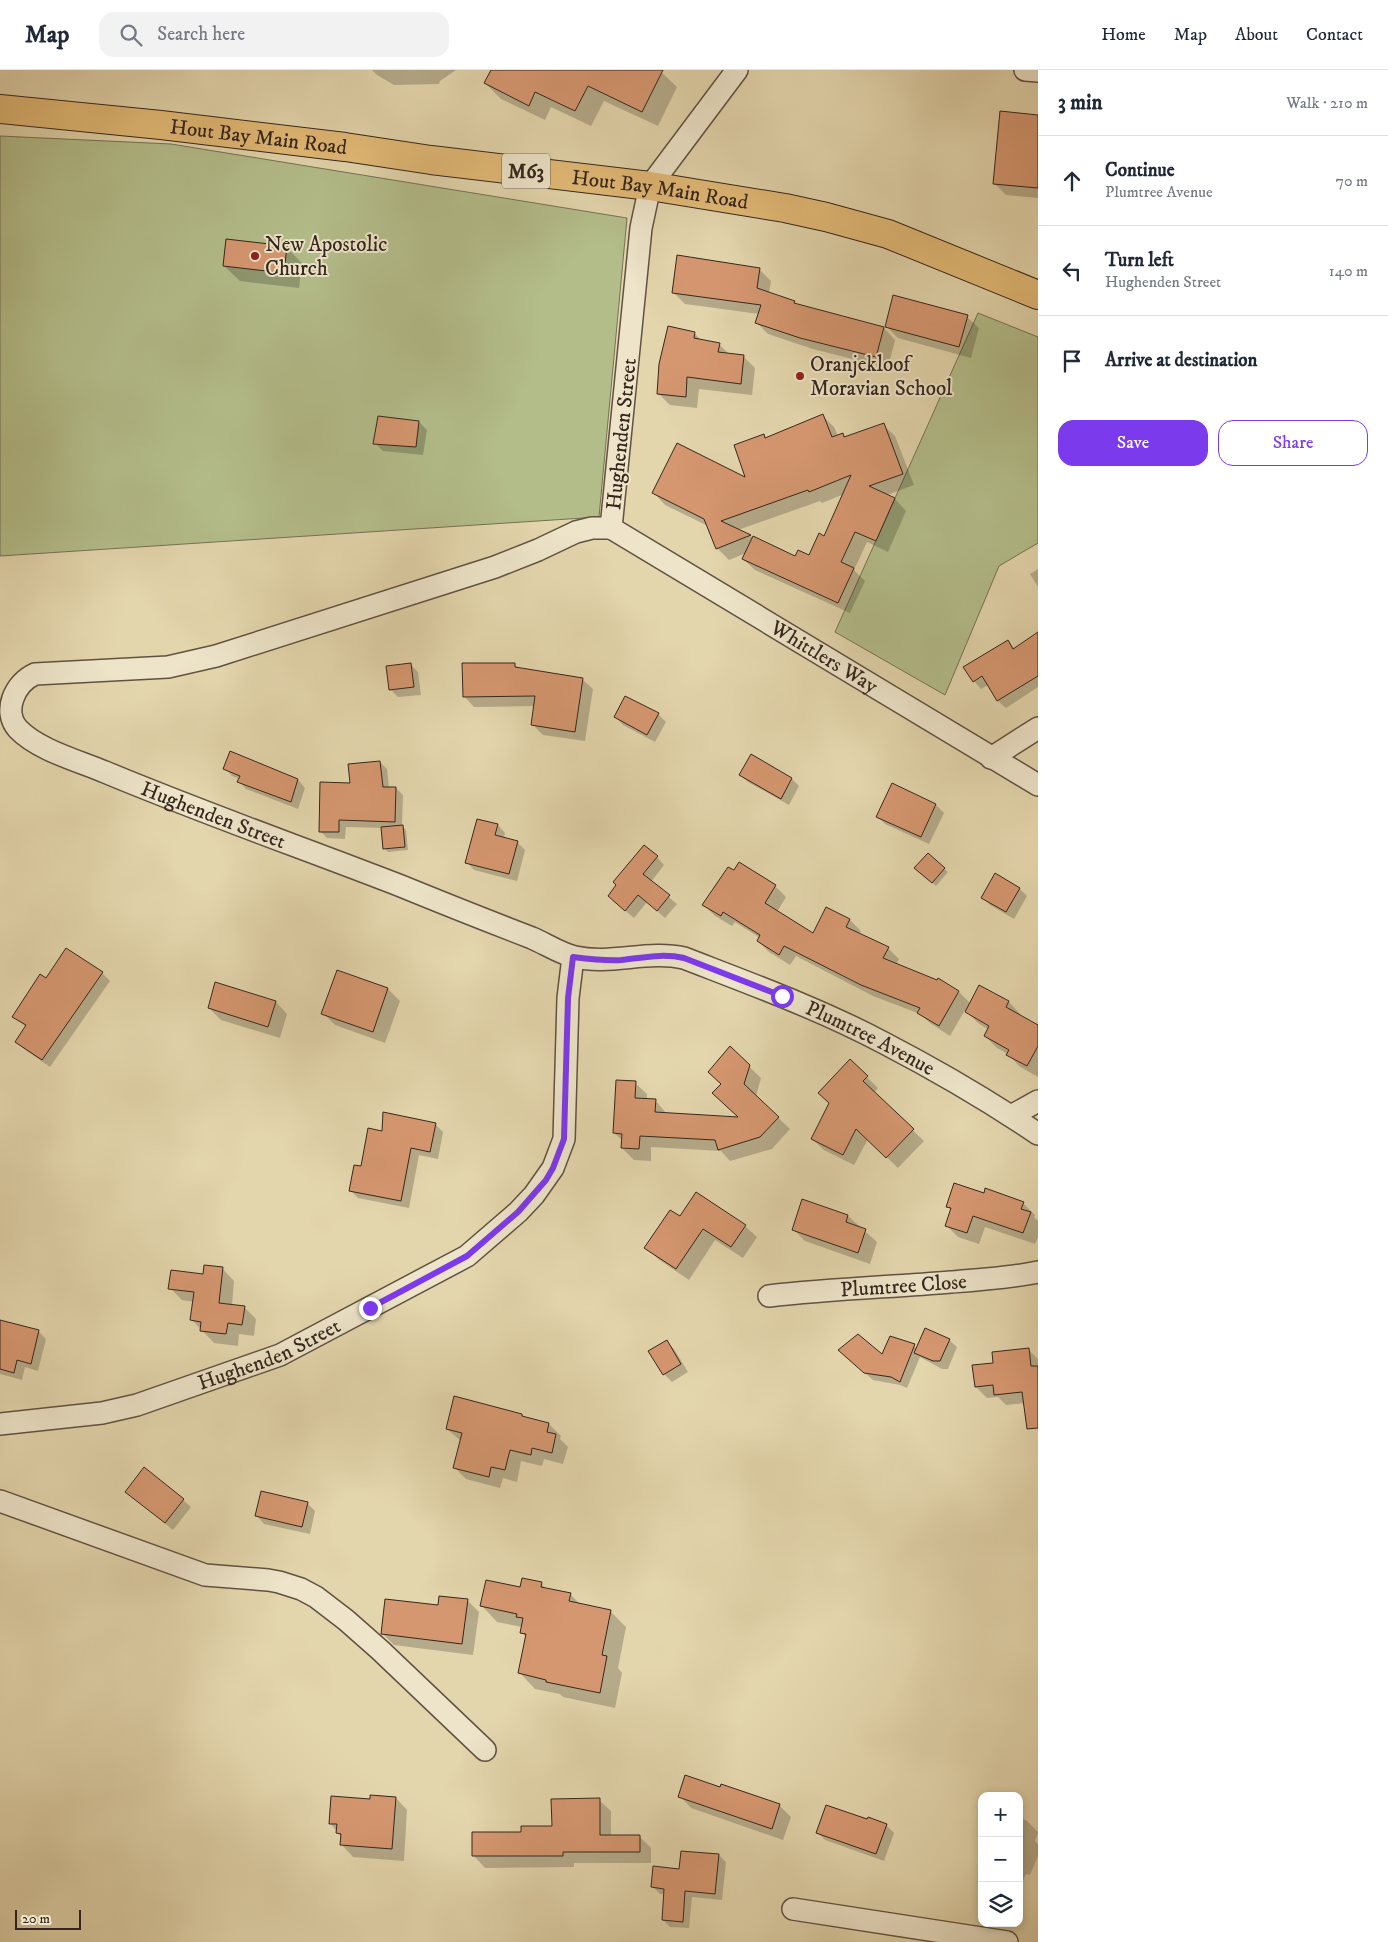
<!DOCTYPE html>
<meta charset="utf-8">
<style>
body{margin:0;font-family:"IM FELL DW Pica",serif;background:#f2f2f3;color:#1f2937}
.controls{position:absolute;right:15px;bottom:15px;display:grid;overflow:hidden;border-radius:10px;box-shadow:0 2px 8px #0003}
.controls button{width:45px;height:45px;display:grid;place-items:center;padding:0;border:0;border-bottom:1px solid #e0e1e3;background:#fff;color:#1f2937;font:25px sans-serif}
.scale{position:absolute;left:15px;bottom:12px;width:66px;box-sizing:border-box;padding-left:5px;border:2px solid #35261d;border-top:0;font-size:14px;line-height:18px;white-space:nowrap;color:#35261d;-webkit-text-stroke:4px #ede4c9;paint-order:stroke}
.stop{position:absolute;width:15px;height:15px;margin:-11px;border:4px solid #7c3aed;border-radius:50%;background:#fff}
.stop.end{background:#7c3aed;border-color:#fff;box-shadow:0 1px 5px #0008}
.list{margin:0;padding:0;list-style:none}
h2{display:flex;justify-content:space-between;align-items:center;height:65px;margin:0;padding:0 20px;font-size:21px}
h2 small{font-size:16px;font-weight:400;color:#747a83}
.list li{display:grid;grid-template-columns:32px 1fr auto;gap:15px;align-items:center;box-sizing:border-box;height:90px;padding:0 20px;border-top:1px solid #e0e1e3}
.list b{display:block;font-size:19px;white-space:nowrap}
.list p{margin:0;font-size:16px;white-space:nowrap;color:#747a83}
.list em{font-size:16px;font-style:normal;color:#747a83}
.actions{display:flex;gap:10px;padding:15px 20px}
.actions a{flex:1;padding:11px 0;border:1px solid #7c3aed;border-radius:15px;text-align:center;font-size:18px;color:#7c3aed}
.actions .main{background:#7c3aed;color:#fff}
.icon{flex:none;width:28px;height:28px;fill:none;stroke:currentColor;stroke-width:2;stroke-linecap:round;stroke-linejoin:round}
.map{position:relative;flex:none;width:1038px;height:1872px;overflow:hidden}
header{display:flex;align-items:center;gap:30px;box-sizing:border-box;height:70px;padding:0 25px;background:#fff;border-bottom:1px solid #e0e1e3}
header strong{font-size:24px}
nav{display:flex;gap:28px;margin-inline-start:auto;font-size:18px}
.search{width:350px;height:45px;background:#f2f2f3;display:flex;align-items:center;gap:12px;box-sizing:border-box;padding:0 18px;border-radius:15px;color:#747a83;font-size:19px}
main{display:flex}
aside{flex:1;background:#fff}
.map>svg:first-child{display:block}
.green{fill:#b3bd8a;stroke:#747254}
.shadow{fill:#0003;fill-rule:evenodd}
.building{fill:#d59770;stroke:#35261d}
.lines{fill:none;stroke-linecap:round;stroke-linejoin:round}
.minor-casing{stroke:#605241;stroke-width:24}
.primary-casing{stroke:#35261d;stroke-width:30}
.minor{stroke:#ede4c9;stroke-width:21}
.primary{stroke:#e2ba76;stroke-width:28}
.route{stroke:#7c3aed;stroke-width:6}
.poi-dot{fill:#8f2418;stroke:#ede4c9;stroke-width:2}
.labels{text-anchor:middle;stroke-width:4;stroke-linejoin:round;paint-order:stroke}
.shield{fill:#ede4c9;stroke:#6c5f51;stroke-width:1}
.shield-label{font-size:20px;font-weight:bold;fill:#35261d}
.street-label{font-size:21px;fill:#35261d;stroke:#ede4c9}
.poi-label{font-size:21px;fill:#35261d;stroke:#ede4c9;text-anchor:start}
</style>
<header>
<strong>Map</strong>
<div class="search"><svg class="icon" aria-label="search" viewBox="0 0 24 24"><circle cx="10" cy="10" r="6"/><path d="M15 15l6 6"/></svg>Search here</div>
<nav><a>Home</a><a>Map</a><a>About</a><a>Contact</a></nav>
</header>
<main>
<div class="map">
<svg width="1038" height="1872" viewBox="0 0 1038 1872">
<rect width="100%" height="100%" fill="#e3d5ac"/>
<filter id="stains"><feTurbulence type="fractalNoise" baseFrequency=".004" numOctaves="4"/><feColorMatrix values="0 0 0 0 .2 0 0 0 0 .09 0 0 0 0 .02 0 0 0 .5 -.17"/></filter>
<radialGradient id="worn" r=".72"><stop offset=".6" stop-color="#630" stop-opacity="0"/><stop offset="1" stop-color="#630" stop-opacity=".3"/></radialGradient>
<path class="green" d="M 0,66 L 171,74 L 627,148 L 599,447 L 0,486 Z
M 978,243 L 1038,267 L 1038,473 L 999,496 L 945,625 L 835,562 Z"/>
<path class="shadow" d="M 372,0 L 456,0 L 440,11 L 439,14 L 394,15 L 377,5 Z
M 492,0 L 659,0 L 677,17 L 658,56 L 604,31 L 591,56 L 551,37 L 545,50 L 501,29 L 485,13 Z
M 1001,42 L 1038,46 L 1038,128 L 1006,125 L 994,113 Z
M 286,177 L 302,193 L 299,218 L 240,211 L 224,196 Z
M 759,199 L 771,211 L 769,224 L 794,232 L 798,236 L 884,258 L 895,270 L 888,298 L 813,279 L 768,264 L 756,252 L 759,244 L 685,234 L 673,222 Z
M 967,247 L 979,258 L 971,288 L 898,268 L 886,256 Z
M 694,263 L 702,271 L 719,274 L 730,285 L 743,286 L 755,298 L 752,325 L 699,319 L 697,338 L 670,335 L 658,323 Z
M 823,346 L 834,357 L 838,366 L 842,364 L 846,368 L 883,355 L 895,366 L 914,415 L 887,425 L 895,429 L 906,441 L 888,482 L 867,472 L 854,500 L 865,511 L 850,543 L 755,500 L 743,489 L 746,483 L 729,490 L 717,478 L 708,456 L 665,435 L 654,423 L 748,409 L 764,366 L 766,368 ZM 844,424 L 825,467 L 809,487 L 796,488 L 738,460 L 820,431 L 822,433 Z
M 419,352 L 427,360 L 423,385 L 383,381 L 375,373 Z
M 1038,499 L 1038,517 L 1030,504 Z
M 1038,563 L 1038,617 L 1006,638 L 998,631 L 988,615 L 981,619 L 974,611 L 1008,571 L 1015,579 Z
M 410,594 L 418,602 L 421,625 L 398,627 L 390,619 Z
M 514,594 L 519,599 L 582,609 L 593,619 L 585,671 L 543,665 L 532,654 L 535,636 L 474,637 L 464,626 Z
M 658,644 L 666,652 L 655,672 L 623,655 L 615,647 Z
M 380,692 L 387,699 L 389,718 L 396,718 L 403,725 L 402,756 L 406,760 L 408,780 L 388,782 L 384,778 L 382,758 L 346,757 L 345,769 L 327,768 L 320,761 L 352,714 Z
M 225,698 L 298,710 L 305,718 L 298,739 L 246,719 L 239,711 L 240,709 L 232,706 Z
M 740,705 L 792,709 L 799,716 L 789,735 L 748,712 Z
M 892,715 L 936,735 L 944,743 L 929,774 L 885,754 L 877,746 Z
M 498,755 L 505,763 L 504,769 L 517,772 L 525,780 L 517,811 L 474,800 L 467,792 Z
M 928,785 L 948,802 L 936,816 L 919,802 Z
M 657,787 L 664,795 L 651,812 L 677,834 L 665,848 L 647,832 L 634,848 L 617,834 Z
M 995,804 L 1020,819 L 1027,826 L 1014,849 L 990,835 L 982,827 Z
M 775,816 L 786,827 L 777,842 L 814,865 L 826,839 L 850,850 L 861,861 L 859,864 L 888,878 L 899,889 L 896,895 L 938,912 L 939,910 L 959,922 L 971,934 L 980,917 L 1009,932 L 1020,944 L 1019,946 L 1038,957 L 1038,1007 L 1019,996 L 1008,984 L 997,978 L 985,966 L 989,960 L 978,953 L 965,940 L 950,966 L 930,953 L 920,944 L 873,926 L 796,886 L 790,895 L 769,882 L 758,871 L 760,868 L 735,852 L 732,856 L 715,846 L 704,835 Z
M 67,879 L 102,903 L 110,911 L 50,997 L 24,979 L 16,972 L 26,957 L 14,947 L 46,910 Z
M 337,902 L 388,919 L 400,931 L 385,973 L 335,955 L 323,943 Z
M 276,932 L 287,944 L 280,968 L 221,950 L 209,938 Z
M 730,978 L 761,1008 L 756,1026 L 790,1059 L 772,1079 L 730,1091 L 721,1081 L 651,1077 L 651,1091 L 634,1090 L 622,1078 L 623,1071 L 614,1063 L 635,1013 L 647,1024 L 647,1030 L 655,1030 L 667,1044 L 741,1048 L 722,1014 Z
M 850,991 L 878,1018 L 874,1023 L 924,1071 L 898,1098 L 868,1069 L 854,1095 L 824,1080 L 812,1069 Z
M 435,1054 L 443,1062 L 438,1089 L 419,1085 L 409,1138 L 358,1128 L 350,1120 L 383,1063 Z
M 985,1124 L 1023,1133 L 1035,1145 L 1034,1147 L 1038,1151 L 1038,1167 L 1035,1174 L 985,1157 L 979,1174 L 958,1167 L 946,1155 L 951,1140 L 948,1137 Z
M 848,1146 L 877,1172 L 870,1194 L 805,1171 L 793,1159 Z
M 680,1148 L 745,1156 L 757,1167 L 743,1188 L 715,1170 L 689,1210 L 658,1189 L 646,1178 Z
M 223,1199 L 234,1211 L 232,1235 L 244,1237 L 256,1249 L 254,1266 L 239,1264 L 238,1276 L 214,1273 L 192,1250 L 194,1232 L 182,1230 L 170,1218 Z
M 0,1251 L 38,1261 L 46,1269 L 38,1301 L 25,1297 L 22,1310 L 0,1304 Z
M 949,1270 L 957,1277 L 948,1299 L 942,1299 L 920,1287 L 907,1318 L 900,1315 L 873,1310 L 847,1287 L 882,1286 L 914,1276 L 917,1279 Z
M 666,1271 L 674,1279 L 688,1302 L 672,1312 L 664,1304 Z
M 1028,1279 L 1038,1289 L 1038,1350 L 1025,1333 L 1006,1335 L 998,1327 L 987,1328 L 976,1317 L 995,1294 Z
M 522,1345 L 526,1349 L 549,1354 L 561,1366 L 560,1369 L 568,1377 L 563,1394 L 544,1389 L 542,1396 L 521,1391 L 517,1412 L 503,1408 L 500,1418 L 466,1409 L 454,1397 L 461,1371 L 447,1359 Z
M 127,1422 L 183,1430 L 191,1437 L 173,1460 Z
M 307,1433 L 315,1441 L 310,1464 L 264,1454 L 257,1446 Z
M 541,1513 L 547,1520 L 570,1524 L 581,1535 L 610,1541 L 626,1557 L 618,1598 L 622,1603 L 615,1638 L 563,1627 L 560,1624 L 535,1619 L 520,1603 L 527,1568 L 521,1562 L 522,1557 L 497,1552 L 482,1536 L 521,1519 Z
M 467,1530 L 479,1542 L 473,1585 L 394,1575 L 382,1563 L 439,1537 Z
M 721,1718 L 779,1735 L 791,1747 L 783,1770 L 691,1738 L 680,1726 Z
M 396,1728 L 407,1740 L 404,1791 L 353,1787 L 342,1775 L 342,1768 L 330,1753 L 371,1730 Z
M 599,1730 L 611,1741 L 611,1766 L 639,1766 L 651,1778 L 651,1793 L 574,1793 L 574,1797 L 485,1798 L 474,1786 L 553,1758 Z
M 1019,1747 L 1027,1751 L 1038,1762 L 1035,1771 L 1038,1774 L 1038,1786 L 1030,1805 L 1026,1804 L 1019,1819 Z
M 868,1751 L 886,1755 L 894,1763 L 884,1791 L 825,1770 L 817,1762 Z
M 719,1785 L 726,1792 L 722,1830 L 692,1827 L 689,1858 L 670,1857 L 663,1850 L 665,1824 L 660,1824 L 653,1817 L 680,1800 Z
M 982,1798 L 982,1808 L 979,1805 Z"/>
<path class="building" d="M 491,0 L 663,0 L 642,42 L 588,16 L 575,41 L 535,22 L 529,36 L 484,13 Z
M 1000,41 L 1038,45 L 1038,118 L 993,114 Z
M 226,169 L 287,176 L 284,203 L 223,196 Z
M 677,185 L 760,198 L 757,218 L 795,231 L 794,233 L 884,257 L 876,287 L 800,268 L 755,253 L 761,235 L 672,223 Z
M 893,225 L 968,245 L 959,277 L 885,257 Z
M 668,256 L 695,262 L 694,268 L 720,273 L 718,282 L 744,285 L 741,314 L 687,307 L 686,327 L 657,324 L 659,294 Z
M 823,344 L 832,367 L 843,363 L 844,367 L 884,353 L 903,404 L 869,416 L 895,428 L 876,471 L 855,462 L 841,492 L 854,498 L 838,533 L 742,489 L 753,466 L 795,486 L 798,480 L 809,485 L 819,463 L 824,466 L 851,405 L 809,422 L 808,420 L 721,451 L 751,465 L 716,479 L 704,449 L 652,423 L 677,373 L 745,407 L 734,375 L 764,364 L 765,368 Z
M 378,346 L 419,351 L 416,377 L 373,374 Z
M 1038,562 L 1038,606 L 997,631 L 982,606 L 973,612 L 963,597 L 1008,570 L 1013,579 Z
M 411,593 L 414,617 L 389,620 L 386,596 Z
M 462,593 L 515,593 L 515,597 L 583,608 L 575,662 L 531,655 L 535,626 L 463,627 Z
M 625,626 L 659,643 L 647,665 L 614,647 Z
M 230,681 L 298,709 L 291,732 L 237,712 L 240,706 L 223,699 Z
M 751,684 L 792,708 L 781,729 L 739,705 Z
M 380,691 L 383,717 L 396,717 L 395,752 L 339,750 L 339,762 L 319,762 L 320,712 L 350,713 L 348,694 Z
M 892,713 L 936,734 L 921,767 L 876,747 Z
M 477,749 L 498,754 L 495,765 L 518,771 L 509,804 L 465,793 Z
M 403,755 L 405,777 L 383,779 L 381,757 Z
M 644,775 L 658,786 L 643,804 L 670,825 L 657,841 L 638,825 L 625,841 L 608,826 L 616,815 L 613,812 Z
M 928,783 L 945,798 L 932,813 L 914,798 Z
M 739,792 L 776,815 L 765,833 L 813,863 L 826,837 L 850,849 L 846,857 L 889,877 L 883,888 L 937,910 L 938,908 L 959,921 L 939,956 L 917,943 L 920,938 L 861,915 L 784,876 L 779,885 L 757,871 L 760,865 L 723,842 L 721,846 L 702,835 L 728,797 L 734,800 Z
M 995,803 L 1020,818 L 1006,842 L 981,828 Z
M 66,878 L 103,902 L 42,990 L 15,972 L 26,955 L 12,947 L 40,904 L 46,908 Z
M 337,900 L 388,918 L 373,962 L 321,944 Z
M 215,912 L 276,931 L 268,957 L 208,938 Z
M 979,915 L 1009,931 L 1006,937 L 1038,955 L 1038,976 L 1027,996 L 1006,985 L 1009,980 L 984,966 L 989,956 L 965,942 Z
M 730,976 L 750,995 L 744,1014 L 779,1047 L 760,1067 L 718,1080 L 715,1070 L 640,1066 L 639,1079 L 621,1078 L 622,1064 L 613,1063 L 616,1010 L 636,1011 L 635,1028 L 656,1029 L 655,1042 L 738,1047 L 712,1023 L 721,1014 L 708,1002 Z
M 850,989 L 868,1006 L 863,1011 L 914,1059 L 886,1088 L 856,1059 L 843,1085 L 811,1069 L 829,1033 L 818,1023 Z
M 383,1042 L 436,1053 L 430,1082 L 411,1078 L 401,1131 L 349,1121 L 354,1095 L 361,1096 L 368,1058 L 382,1061 Z
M 954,1113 L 984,1123 L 985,1118 L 1024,1132 L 1021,1139 L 1031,1142 L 1023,1163 L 973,1146 L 967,1163 L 945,1156 L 951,1138 L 946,1137 Z
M 696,1122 L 746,1155 L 731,1177 L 703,1159 L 676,1199 L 644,1178 L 670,1140 L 680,1146 Z
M 802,1129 L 848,1145 L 846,1152 L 866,1159 L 858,1183 L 792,1160 Z
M 204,1195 L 223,1197 L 219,1233 L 245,1236 L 242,1255 L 228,1253 L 226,1264 L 200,1261 L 201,1252 L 190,1250 L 194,1222 L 168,1219 L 171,1200 L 203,1204 Z
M 0,1250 L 39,1260 L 31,1294 L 17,1290 L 14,1303 L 0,1299 Z
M 925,1258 L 950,1269 L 940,1291 L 933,1291 L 914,1283 Z
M 858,1264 L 882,1284 L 890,1266 L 915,1274 L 900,1312 L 891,1307 L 864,1303 L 838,1280 Z
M 667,1270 L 681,1294 L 663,1305 L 648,1281 Z
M 1029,1278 L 1031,1296 L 1038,1296 L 1038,1358 L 1027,1359 L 1022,1322 L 994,1325 L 993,1315 L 975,1317 L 972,1295 L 993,1293 L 992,1282 Z
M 454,1326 L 522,1344 L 522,1346 L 549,1353 L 547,1362 L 556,1364 L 552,1383 L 532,1378 L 531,1385 L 510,1380 L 505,1400 L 491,1397 L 489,1407 L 453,1398 L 462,1363 L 446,1359 Z
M 144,1397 L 184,1429 L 165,1453 L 125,1422 Z
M 261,1421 L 308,1432 L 302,1457 L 255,1446 Z
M 522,1508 L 542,1512 L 541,1517 L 571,1523 L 569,1531 L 611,1540 L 602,1585 L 607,1586 L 600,1623 L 546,1612 L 546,1610 L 518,1603 L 526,1564 L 520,1563 L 523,1548 L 516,1547 L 517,1544 L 480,1536 L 486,1510 L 520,1517 Z
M 439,1526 L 468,1529 L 462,1574 L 381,1564 L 385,1529 L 438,1535 Z
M 685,1705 L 720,1717 L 721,1714 L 780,1734 L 772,1759 L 678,1727 Z
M 370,1725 L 396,1727 L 392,1779 L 340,1775 L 341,1764 L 336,1763 L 337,1754 L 329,1754 L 331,1726 L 370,1729 Z
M 600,1728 L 600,1765 L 640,1765 L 640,1782 L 563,1782 L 563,1786 L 472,1786 L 472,1762 L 521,1762 L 521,1756 L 552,1756 L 551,1729 Z
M 826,1735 L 867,1749 L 868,1747 L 887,1754 L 876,1784 L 816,1763 Z
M 681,1781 L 719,1784 L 715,1824 L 685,1821 L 683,1852 L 662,1850 L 664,1819 L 651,1817 L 653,1796 L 679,1799 Z"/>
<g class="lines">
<defs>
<g id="minor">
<path id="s1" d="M 737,0 L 650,116 L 641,158 L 611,458 L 592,458 L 576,462 L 538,480 L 495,497 L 216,586 L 168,597 L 35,604 C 15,613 2,641 18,659 C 38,680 79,691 105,702 C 203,743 303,778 401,816 C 445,834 488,851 532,868 C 546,874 561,884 575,887 C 611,895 648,880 684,888 C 751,914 820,939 884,973 C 936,1000 989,1031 1038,1064"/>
<path d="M 1025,0 L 1038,1"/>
<path id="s2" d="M 611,458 L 1038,715"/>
<path d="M 991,688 L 1038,658"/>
<path d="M 1011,1046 L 1038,1031"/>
<path id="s3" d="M 769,1226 C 830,1219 891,1217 951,1212 C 980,1210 1010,1208 1038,1202"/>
<path id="s4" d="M 0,1354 L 102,1343 L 137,1335 L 280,1285 L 467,1186 L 518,1142 L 534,1125 L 553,1098 L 564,1069 L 568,928 L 573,887"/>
<path d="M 0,1431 L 205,1505 L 268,1510 L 279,1512 L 301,1519 L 316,1527 L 346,1550 L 380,1580 L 485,1680"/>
<path d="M 793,1839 L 1007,1872"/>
</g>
<g id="primary">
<path id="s5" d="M 0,39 L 161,55 L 345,77 L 431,90 L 650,116 L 785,138 L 826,147 L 888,164 L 1038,225"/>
</g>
</defs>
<use href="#minor" class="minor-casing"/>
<use href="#primary" class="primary-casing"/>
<use href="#minor" class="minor"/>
<use href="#primary" class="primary"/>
</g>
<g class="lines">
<path class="route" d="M 370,1238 L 467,1186 L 518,1142 L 546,1110 L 553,1098 L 564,1069 L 568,928 L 573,887 C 589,889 605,891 621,890 C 642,888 662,883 684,888 L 782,926"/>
</g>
<g class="poi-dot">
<circle cx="255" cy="186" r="5"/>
<circle cx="800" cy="306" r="5"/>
</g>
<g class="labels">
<rect class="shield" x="502" y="83.5" width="48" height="35" rx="4"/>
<g class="shield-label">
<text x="526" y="108">M63</text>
</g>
<g class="street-label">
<text dy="7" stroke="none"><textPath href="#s5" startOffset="260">Hout Bay Main Road</textPath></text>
<text dy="7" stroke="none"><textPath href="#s5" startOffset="665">Hout Bay Main Road</textPath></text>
<text transform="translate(621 364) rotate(-84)" y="7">Hughenden Street</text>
<text dy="7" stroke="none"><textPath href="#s2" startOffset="249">Whittlers Way</textPath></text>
<text dy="7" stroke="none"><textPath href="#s1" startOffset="1369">Hughenden Street</textPath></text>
<text dy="7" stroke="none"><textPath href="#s1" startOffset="2070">Plumtree Avenue</textPath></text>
<text dy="7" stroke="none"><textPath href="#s3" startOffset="135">Plumtree Close</textPath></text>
<text dy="7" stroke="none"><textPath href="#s4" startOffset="280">Hughenden Street</textPath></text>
</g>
<g class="poi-label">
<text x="265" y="181">New Apostolic<tspan x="265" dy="24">Church</tspan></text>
<text x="810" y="301">Oranjekloof<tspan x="810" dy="24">Moravian School</tspan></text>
</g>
</g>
<rect width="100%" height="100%" filter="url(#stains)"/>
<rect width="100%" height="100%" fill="url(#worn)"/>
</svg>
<div class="controls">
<button>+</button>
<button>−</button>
<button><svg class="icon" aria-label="layers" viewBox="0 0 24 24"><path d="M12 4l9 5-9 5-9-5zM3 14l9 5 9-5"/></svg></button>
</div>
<div class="scale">20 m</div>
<div class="stop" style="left:782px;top:926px"></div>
<div class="stop end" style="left:370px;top:1238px"></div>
</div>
<aside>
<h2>3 min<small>Walk · 210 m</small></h2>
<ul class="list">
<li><svg class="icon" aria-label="ahead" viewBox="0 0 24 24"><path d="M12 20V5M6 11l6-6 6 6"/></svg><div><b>Continue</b><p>Plumtree Avenue</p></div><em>70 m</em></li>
<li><svg class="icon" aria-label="left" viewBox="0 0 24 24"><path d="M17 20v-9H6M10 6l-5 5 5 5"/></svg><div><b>Turn left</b><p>Hughenden Street</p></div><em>140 m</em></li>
<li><svg class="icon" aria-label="arrive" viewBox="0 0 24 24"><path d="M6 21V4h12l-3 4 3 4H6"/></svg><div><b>Arrive at destination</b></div></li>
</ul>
<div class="actions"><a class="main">Save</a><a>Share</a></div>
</aside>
</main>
